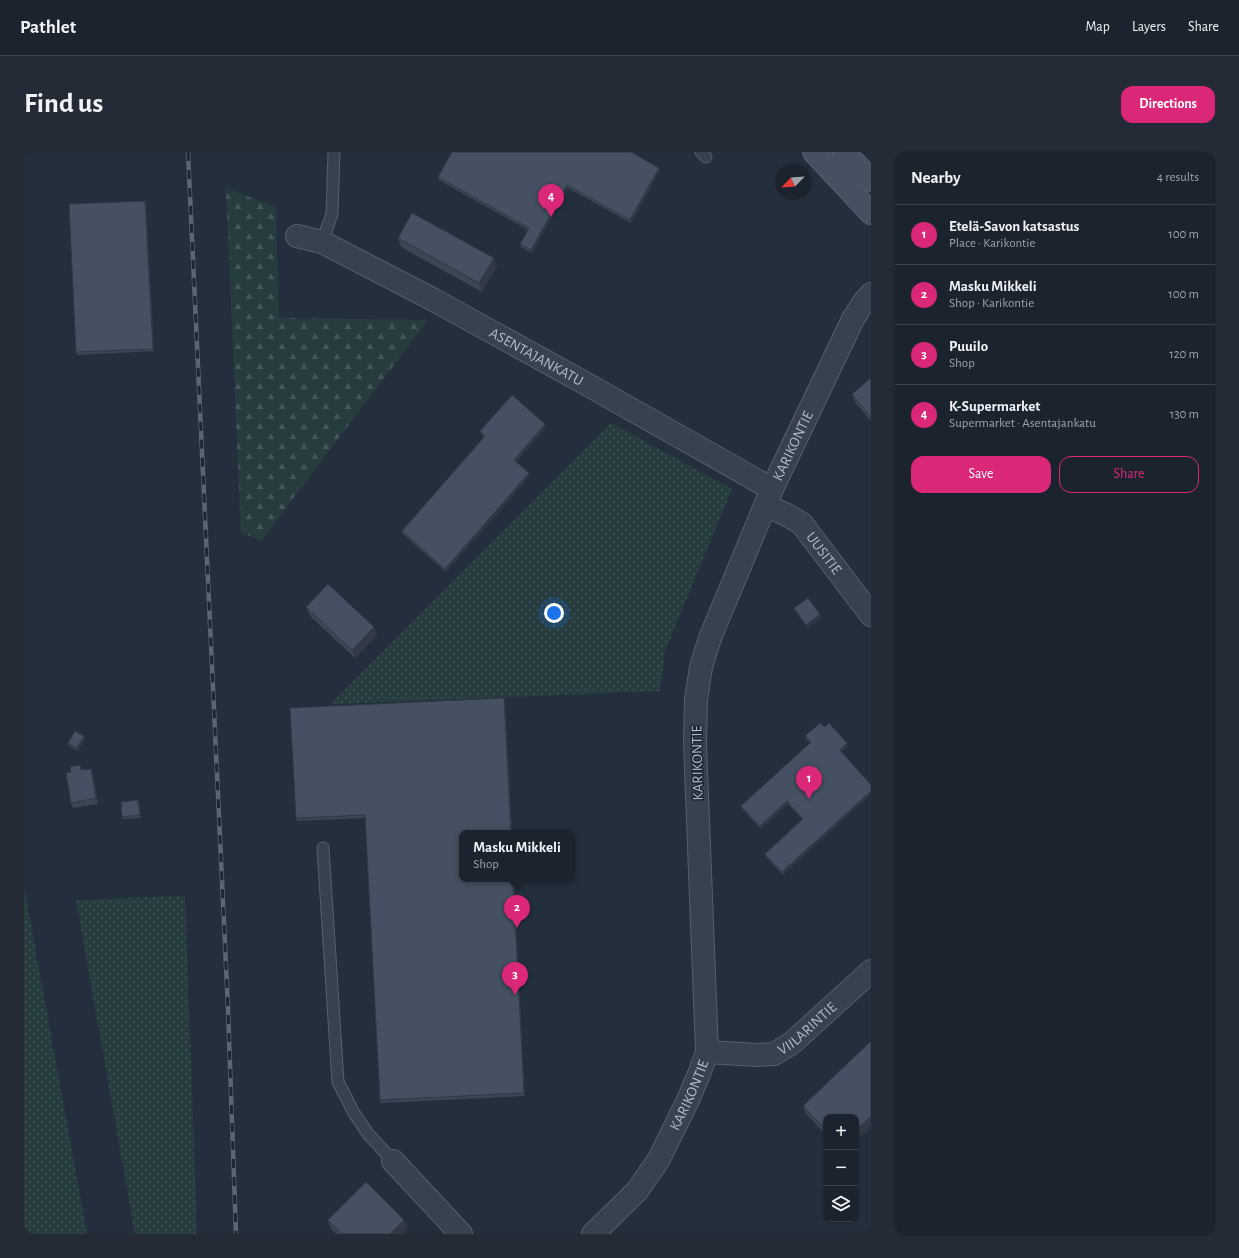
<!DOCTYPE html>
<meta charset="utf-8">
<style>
body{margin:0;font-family:"Alegreya Sans",sans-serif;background:#242b36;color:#f1f3f6}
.controls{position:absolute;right:12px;bottom:12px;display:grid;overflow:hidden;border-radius:8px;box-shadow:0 1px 3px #0004}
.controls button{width:36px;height:36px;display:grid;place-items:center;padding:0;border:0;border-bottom:1px solid #39404a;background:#1b232e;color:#f1f3f6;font:20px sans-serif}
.compass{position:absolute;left:751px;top:12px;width:36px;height:36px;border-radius:50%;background:#1b232e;box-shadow:0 1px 3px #0004;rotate:245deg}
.you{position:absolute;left:530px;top:461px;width:14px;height:14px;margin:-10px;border:3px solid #fff;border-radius:50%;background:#1a73e8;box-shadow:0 0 0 6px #1a73e833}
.badge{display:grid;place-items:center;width:26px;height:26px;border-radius:50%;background:#db2777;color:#fff;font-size:13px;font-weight:700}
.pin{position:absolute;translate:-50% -33px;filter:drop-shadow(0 1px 2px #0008)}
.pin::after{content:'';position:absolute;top:21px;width:14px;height:12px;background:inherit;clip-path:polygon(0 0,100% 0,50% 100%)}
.popup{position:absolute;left:435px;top:678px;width:116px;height:52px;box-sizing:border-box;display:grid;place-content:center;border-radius:8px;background:#1b232e;filter:drop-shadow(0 1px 3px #0005);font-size:13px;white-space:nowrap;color:#a0a4aa}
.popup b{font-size:15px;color:#f1f3f6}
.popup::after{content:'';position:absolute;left:50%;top:100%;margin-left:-8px;border:8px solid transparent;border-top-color:#1b232e}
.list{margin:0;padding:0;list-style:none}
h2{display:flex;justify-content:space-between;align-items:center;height:52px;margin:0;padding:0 16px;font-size:17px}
h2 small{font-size:13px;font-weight:400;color:#a0a4aa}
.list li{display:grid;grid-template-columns:26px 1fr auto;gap:12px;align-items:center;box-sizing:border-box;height:60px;padding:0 16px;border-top:1px solid #39404a}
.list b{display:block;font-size:15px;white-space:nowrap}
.list p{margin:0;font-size:13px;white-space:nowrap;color:#a0a4aa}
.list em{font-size:13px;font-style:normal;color:#a0a4aa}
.actions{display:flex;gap:8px;padding:12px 16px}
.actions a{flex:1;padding:9px 0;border:1px solid #db2777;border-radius:12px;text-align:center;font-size:14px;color:#db2777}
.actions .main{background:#db2777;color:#fff}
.icon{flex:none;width:22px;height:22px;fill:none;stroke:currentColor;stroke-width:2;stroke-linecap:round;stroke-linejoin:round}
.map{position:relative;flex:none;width:847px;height:1082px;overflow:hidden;border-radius:12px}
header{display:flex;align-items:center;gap:24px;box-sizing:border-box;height:56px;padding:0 20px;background:#1b232e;border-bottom:1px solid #39404a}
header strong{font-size:19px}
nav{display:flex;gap:22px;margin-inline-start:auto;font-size:14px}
.intro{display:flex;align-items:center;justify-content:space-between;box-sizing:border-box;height:96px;padding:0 24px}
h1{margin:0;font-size:28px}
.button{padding:10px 18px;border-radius:12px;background:#db2777;color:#fff;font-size:14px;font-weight:700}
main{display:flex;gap:24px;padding:0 24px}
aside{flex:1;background:#1b232e;border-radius:12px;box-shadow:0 1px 3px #0004}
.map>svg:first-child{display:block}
.grass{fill:url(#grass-dots)}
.forest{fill:url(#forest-firs)}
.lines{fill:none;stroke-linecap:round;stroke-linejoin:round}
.lane-casing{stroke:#565f6c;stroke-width:13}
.street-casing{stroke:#565f6c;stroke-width:24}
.secondary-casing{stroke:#565f6c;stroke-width:24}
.lane{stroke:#38414e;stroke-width:11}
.street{stroke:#38414e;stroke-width:22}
.secondary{stroke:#465061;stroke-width:22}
.rail-casing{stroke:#5a6575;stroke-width:4.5}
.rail{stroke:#1d2633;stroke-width:3;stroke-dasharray:9;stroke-linecap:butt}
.wall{fill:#3b4654}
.shaded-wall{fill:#303945}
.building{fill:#455162;stroke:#303945}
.labels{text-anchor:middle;stroke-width:3;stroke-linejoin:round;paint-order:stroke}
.street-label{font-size:15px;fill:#b4bcc9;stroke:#1d2633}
</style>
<header>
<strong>Pathlet</strong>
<nav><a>Map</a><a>Layers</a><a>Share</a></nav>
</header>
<div class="intro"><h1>Find us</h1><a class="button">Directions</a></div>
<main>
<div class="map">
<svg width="847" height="1082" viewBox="0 0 847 1082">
<defs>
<pattern id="grass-dots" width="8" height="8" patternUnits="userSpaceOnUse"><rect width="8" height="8" fill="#263c3f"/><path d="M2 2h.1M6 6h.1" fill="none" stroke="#435659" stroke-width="1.8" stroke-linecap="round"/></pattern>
<pattern id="forest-firs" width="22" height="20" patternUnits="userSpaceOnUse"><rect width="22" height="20" fill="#263c3f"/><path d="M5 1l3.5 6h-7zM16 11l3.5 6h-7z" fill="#435659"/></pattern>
</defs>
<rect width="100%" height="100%" fill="#242f3e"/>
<path class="grass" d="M 587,271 L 708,337 L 641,499 L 636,539 L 307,552 Z
M 0,735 L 63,1082 L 0,1082 Z
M 161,744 L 173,1082 L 111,1082 L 52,748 Z"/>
<path class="forest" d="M 202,36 L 252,55 L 255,166 L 404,168 L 237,389 L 217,380 Z"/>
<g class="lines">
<defs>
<path id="lane" d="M 677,0 L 682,5
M 298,90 L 308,62 L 310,0
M 299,696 L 314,930 L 330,961 L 345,983 L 369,1009"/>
<g id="street">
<path id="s1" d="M 273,84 L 298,90 L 410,148 L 566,234 L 748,337"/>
<path id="s2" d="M 741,353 L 763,363 L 778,372 L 847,463"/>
<path id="s3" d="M 683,900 L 733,903 L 750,902 L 768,891 L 847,819"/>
<path d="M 369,1009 L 437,1082"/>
<path id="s4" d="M 569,1082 L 613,1039 L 635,1007 L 664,948 L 675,922 L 683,900 L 671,591 L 672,548 L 677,515 L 686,486 L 748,337 L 829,167 L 840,150 L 847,142"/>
</g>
<path id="secondary" d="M 790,0 L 847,61
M 820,0 L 847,28"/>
</defs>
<use href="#lane" class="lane-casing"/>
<use href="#street" class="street-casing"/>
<use href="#secondary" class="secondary-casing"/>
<use href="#lane" class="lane"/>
<use href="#street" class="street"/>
<use href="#secondary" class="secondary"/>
<defs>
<path id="rail" d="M 164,0 L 204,857 L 212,1082"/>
</defs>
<use href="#rail" class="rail-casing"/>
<use href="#rail" class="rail"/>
</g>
<path class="wall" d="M 636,18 L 607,71 L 544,36 L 508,101 L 497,95 L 496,92 L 504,78 L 415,28 L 414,25 Z
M 121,49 L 122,52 L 130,199 L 53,203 L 52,200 Z
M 374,86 L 473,114 L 458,140 L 377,95 Z
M 847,226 L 847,269 L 831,250 L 828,242 Z
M 522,275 L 492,310 L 506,324 L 422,420 L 379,382 L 378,379 L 460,285 L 457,282 L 456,279 Z
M 282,455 L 353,483 L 331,506 L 286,464 Z
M 770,456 L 798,465 L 784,476 L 771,459 Z
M 480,546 L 481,549 L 488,681 L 438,681 L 501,944 L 357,951 L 356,948 L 342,666 L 273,669 L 272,666 Z
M 801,575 L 823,591 L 824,594 L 817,600 L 759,723 L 742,705 L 741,702 L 778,667 L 764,652 L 737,677 L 718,657 L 717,654 L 786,591 L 782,587 L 781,584 Z
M 61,587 L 54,599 L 45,594 L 44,591 Z
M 56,613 L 58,618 L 69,622 L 74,652 L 49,656 L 47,651 L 47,620 Z
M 115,651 L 117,666 L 99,667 L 98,665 Z
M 847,889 L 847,975 L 832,989 L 802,965 L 802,983 L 782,962 L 779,954 Z
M 304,1068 L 380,1068 L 383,1077 L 377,1082 L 313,1082 L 307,1077 Z"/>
<path class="shaded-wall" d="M 635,16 L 636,18 L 607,71 L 606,68 Z
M 543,33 L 544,36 L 508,101 L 507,98 Z
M 121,49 L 122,52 L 130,199 L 129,197 Z
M 470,106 L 473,114 L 458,140 L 455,131 Z
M 521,272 L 522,275 L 491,311 L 490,308 Z
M 505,321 L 506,324 L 422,420 L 421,417 Z
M 796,462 L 798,465 L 784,476 L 782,473 Z
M 350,475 L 353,483 L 331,506 L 328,498 Z
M 480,546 L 481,549 L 488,681 L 487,681 Z
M 60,584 L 61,587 L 54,599 L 53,596 Z
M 823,591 L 824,594 L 817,601 L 816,598 Z
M 67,617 L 69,622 L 74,652 L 72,646 Z
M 847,639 L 847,642 L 759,723 L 758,720 Z
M 114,648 L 115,651 L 117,666 L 116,663 Z
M 763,649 L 764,652 L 737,677 L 736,674 Z
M 489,727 L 490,727 L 501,944 L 500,941 Z
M 847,964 L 847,975 L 832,989 L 832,978 Z
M 380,1068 L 383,1077 L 377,1082 L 366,1082 Z"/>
<path class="building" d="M 428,0 L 607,0 L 635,16 L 606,68 L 543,33 L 507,98 L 496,92 L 505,76 L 414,25 Z
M 121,49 L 129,197 L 52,200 L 45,52 Z
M 388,61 L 470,106 L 455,131 L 374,86 Z
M 847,226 L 847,265 L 828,242 Z
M 488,243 L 521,272 L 490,308 L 505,321 L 421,417 L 378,379 L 461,284 L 456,279 Z
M 304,432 L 350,475 L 328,498 L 282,455 Z
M 784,446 L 796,462 L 782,473 L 770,456 Z
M 480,546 L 487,681 L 438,681 L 438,727 L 489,727 L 500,941 L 356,948 L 341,663 L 272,666 L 266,556 Z
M 796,571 L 801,575 L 805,571 L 823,591 L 816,598 L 847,633 L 847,639 L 758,720 L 741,702 L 779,667 L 763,649 L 736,674 L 717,654 L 787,590 L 781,584 Z
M 51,579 L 60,584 L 53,596 L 44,591 Z
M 56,613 L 57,618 L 67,617 L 72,646 L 47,651 L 42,621 L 47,620 L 46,615 Z
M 114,648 L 116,663 L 98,665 L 97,650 Z
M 847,889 L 847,964 L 832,978 L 832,965 L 802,965 L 802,978 L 779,954 Z
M 342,1030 L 380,1068 L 366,1082 L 318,1082 L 304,1068 Z"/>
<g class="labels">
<g class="street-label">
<text dy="5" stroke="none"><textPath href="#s1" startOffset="269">ASENTAJANKATU</textPath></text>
<text dy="5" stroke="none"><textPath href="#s4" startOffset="843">KARIKONTIE</textPath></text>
<text dy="5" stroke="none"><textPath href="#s2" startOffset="78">UUSITIE</textPath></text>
<text transform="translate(673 611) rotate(-91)" y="5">KARIKONTIE</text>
<text dy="5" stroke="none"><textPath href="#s3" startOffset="109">VIILARINTIE</textPath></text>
<text dy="5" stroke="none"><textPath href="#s4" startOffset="171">KARIKONTIE</textPath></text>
</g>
</g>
</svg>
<div class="controls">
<button>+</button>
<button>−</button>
<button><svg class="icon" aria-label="layers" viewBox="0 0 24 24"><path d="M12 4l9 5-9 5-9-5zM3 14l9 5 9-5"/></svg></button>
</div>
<svg class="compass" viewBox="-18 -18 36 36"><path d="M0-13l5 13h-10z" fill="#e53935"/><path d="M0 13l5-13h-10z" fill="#a0a4aa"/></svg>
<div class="you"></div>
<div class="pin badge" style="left:785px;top:647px">1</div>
<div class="pin badge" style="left:493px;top:776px">2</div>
<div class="popup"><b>Masku Mikkeli</b>Shop</div>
<div class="pin badge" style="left:491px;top:843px">3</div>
<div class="pin badge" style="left:527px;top:65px">4</div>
</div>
<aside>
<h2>Nearby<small>4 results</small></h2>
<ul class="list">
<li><span class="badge">1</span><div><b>Etelä-Savon katsastus</b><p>Place · Karikontie</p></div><em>100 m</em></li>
<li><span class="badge">2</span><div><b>Masku Mikkeli</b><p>Shop · Karikontie</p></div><em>100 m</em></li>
<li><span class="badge">3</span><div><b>Puuilo</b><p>Shop</p></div><em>120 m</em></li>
<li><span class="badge">4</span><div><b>K-Supermarket</b><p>Supermarket · Asentajankatu</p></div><em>130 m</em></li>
</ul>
<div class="actions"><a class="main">Save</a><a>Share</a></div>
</aside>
</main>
